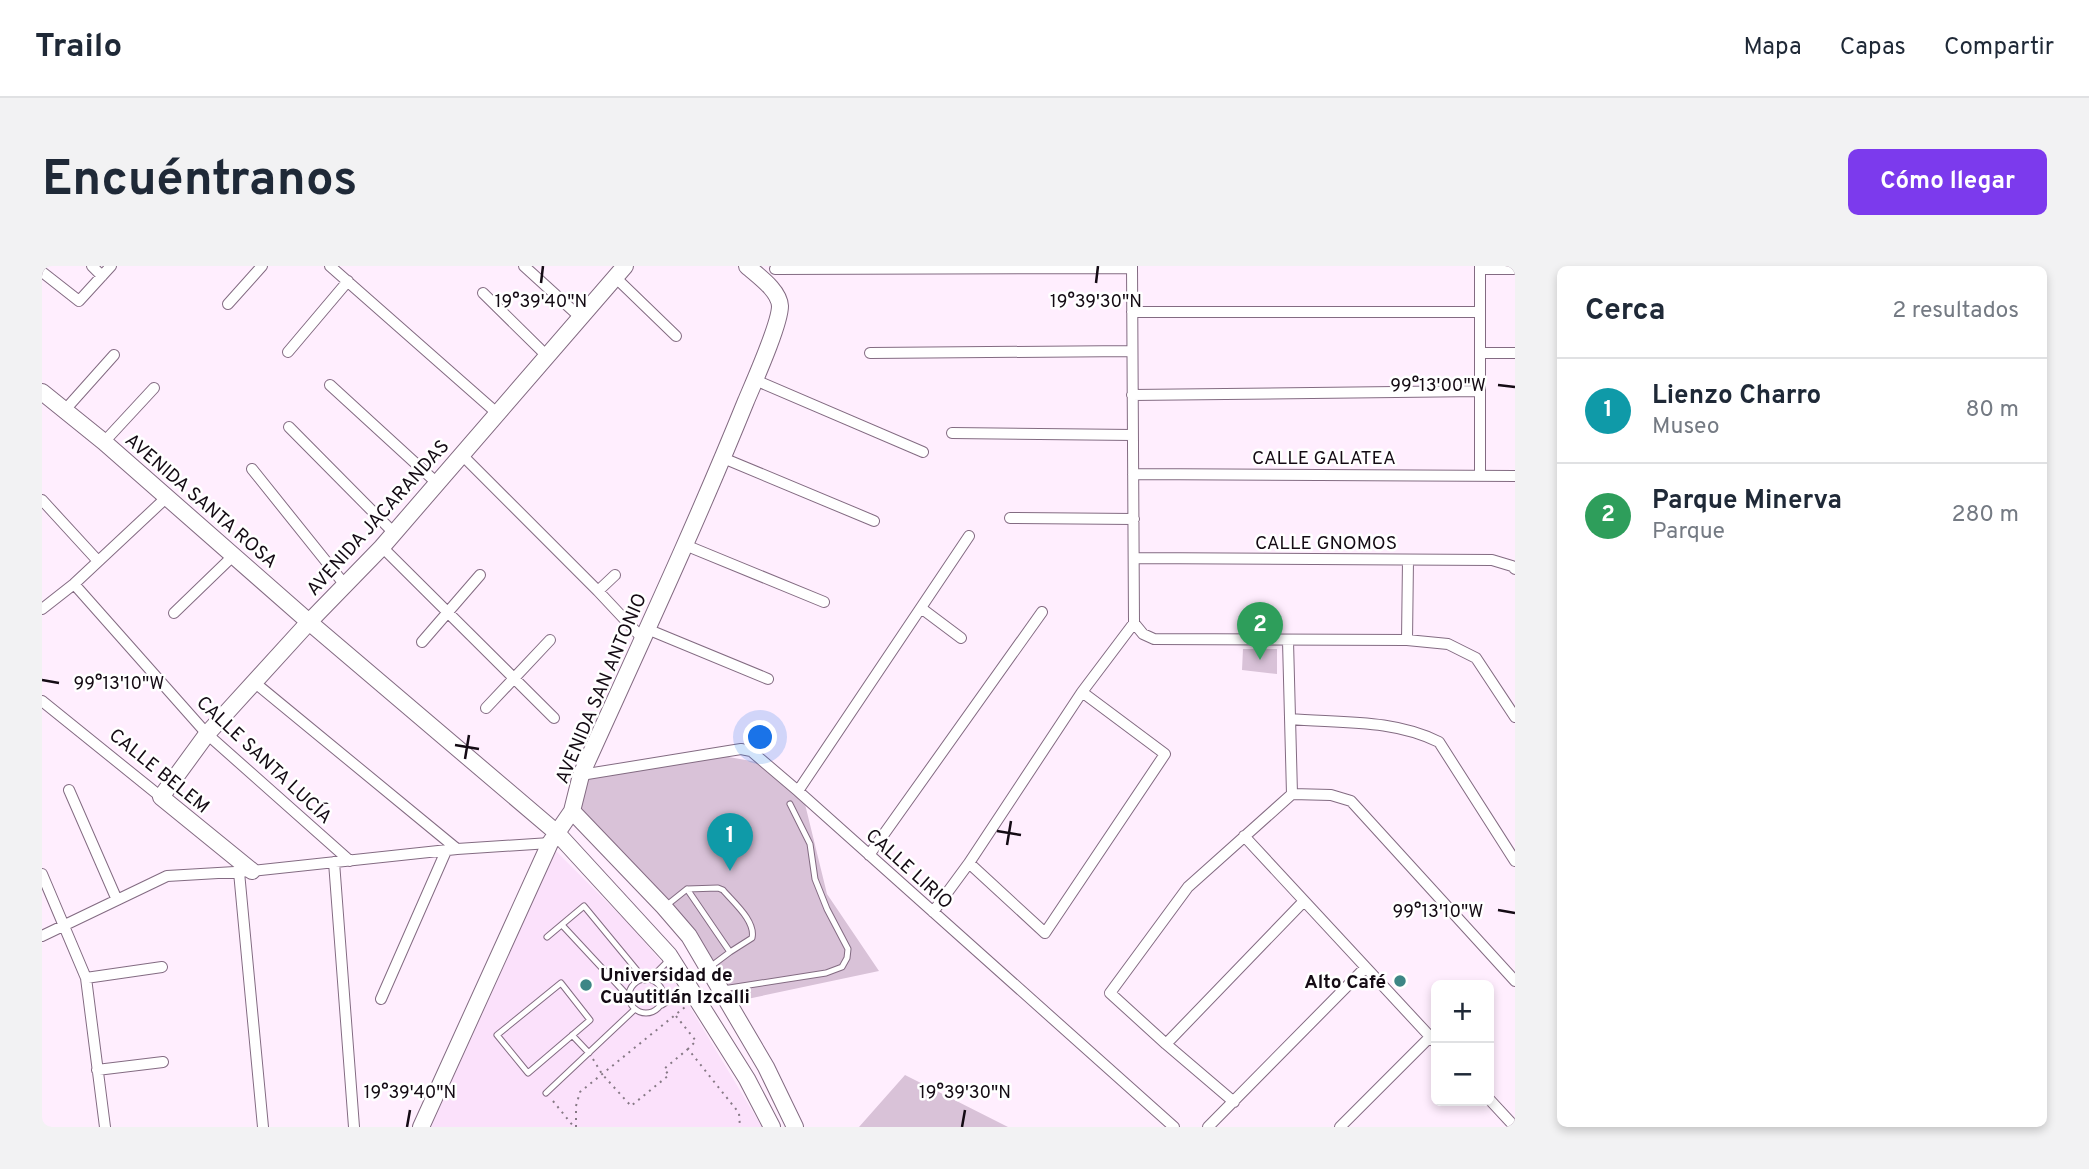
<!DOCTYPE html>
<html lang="es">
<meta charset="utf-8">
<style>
body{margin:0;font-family:Overpass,sans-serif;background:#f2f2f3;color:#1f2937}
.controls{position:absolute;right:21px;bottom:21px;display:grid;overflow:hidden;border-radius:10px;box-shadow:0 4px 10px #0003}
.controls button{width:63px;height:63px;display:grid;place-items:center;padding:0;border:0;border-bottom:2px solid #e0e1e3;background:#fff;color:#1f2937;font:35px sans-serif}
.you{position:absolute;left:719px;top:472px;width:24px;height:24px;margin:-18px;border:5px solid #fff;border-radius:50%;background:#1a73e8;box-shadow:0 0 0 10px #1a73e833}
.badge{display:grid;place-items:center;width:46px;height:46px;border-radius:50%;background:#7c3aed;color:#fff;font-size:23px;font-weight:700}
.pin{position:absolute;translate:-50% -58px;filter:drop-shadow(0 2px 4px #0008)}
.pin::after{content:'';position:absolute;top:37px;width:24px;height:21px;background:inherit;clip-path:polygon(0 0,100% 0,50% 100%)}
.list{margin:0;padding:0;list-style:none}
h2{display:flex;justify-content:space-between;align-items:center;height:91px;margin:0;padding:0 28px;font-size:30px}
h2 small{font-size:23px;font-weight:400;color:#747a83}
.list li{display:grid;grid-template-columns:46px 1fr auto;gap:21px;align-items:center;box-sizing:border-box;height:105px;padding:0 28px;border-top:2px solid #e0e1e3}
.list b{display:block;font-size:26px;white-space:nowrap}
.list p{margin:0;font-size:23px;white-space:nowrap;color:#747a83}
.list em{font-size:23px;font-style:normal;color:#747a83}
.map{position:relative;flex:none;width:1473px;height:861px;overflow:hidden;border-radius:10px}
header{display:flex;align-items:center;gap:42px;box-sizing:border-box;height:98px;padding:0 35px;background:#fff;border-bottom:2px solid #e0e1e3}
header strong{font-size:33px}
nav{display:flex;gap:38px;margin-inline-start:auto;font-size:24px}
.intro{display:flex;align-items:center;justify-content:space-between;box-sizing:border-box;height:168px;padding:0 42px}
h1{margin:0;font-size:49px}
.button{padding:18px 32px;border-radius:10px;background:#7c3aed;color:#fff;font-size:24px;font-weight:700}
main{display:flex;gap:42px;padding:0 42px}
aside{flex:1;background:#fff;border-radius:10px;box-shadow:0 4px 10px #0003}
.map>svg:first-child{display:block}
.built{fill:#fbe1fb}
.green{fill:#d9c2d8}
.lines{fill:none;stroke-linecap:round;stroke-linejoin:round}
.lane-casing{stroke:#836b82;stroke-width:7}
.street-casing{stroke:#836b82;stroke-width:12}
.secondary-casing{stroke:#836b82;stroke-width:18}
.path{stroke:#867985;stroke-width:2;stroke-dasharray:2 5;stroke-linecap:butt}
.lane{stroke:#fff;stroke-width:5}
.street{stroke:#fff;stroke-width:10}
.secondary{stroke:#fff;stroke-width:16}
.ticks{fill:none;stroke:#140b14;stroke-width:2.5}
.poi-dot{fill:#3d8686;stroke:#fff;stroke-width:2.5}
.labels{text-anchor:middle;stroke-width:5;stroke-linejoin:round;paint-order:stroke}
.street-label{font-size:19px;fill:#140b14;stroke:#fff}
.poi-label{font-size:19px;font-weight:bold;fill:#140b14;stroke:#fff;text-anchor:start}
.ticks-label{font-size:18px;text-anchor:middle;fill:#140b14;stroke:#fff;stroke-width:5;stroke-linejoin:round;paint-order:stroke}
</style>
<header>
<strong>Trailo</strong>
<nav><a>Mapa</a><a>Capas</a><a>Compartir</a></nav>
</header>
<div class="intro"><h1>Encuéntranos</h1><a class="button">Cómo llegar</a></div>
<main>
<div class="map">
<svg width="1473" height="861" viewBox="0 0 1473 861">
<rect width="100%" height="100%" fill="#ffeefe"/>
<path class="built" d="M 514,585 L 586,657 L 624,701 L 720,861 L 389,861 Z"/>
<path class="green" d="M 1201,383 L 1235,383 L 1235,408 L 1200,404 Z
M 675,489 L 715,496 L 762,534 L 785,628 L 837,705 L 691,736 L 654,665 L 536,542 L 545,510 Z
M 863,809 L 966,861 L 817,861 Z"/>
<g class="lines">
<defs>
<path id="lane" d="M 645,623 L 676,622 L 681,624 C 691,636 714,655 710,672 L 688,686
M 625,639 L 645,623 L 688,686 L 668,701
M 520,659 L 586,730
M 505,671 L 542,640 L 603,714
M 608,713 L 627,694
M587 730a17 17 0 1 1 34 0a17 17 0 1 1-34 0Z
M 519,717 L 548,754 L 486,807 L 455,769 Z
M 681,723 L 784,707 L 800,701 L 805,692 L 806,683 L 785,643 L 773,613 L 768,578 L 748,538
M 620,739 L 647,722
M 530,769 L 547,787
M 504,827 L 592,744"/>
<path id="street" d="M 50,0 L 60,10
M 288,0 L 456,148
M 482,0 L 538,51
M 1090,0 L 1092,357
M 733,3 L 1090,2
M 1438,3 L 1473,3
M 0,6 L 37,35 L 69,0
M 573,11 L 634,70
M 441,27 L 505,90
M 186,38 L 220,0
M 1090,46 L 1438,46
M 246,86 L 306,15
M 828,87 L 1090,85
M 1438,87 L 1473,87
M 713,114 L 881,186
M 288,119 L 395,217
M 1090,129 L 1438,125
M 22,145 L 72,89
M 247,161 L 352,267
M 910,167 L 1091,169
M 62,176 L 112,122
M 420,189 L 556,325 L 601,373
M 681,192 L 832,255
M 210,203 L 303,319
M 1091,208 L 1473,210
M 1438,209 L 1438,0
M 0,234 L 56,295
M 968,252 L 1092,253
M 643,279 L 782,336
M 340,281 L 512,452
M 1092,292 L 1450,294 L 1470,300 L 1473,303
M 32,318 L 165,468 L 308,595
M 556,325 L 573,309
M 879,342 L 919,372
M 0,343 L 32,318 L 125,231
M 132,347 L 191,290
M 1092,357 L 1101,368 L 1112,373 L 1365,374 L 1406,378 L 1434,392 L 1473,451
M 605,363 L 726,413
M 1365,374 L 1366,294
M 1246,375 L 1250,528
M 380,376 L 438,309
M 212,416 L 415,583
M 0,435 L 119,531
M 444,442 L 508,374
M 1248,453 C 1298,457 1352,453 1397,476 L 1473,595
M 539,509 L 699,483 L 709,485 L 756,525 L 1132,861
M 27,524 L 75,634
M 756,525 L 927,270
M 1250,528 L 1289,529 L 1309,535 L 1473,715
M 1202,570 L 1394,777
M 827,589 L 1000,346
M 292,596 L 312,861
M 927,597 L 1003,667 L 1123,488 L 1040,426
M 197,606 L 221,861
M 0,608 L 44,712 L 63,861
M 891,646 L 927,597 L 1040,426 L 1092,357
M 0,670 L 125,610 L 210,605 L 415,583 L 508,577
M 44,712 L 120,701
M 339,733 L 404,585
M 1124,778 L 1262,635
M 55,804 L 121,796
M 1447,833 L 1473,861
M 1192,836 L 1124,778 L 1068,727 L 1146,621 L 1250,528
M 1166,861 L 1323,702
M 1298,861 L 1388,771"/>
<path id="secondary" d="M 0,126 L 62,176 L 267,356 L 515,567 L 627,689 L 705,813 L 730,861
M 530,545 L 622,641 L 647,670 L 724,801 L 753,861
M 210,605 L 119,531 L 165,468 L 267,356 L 340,281 L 583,0
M 379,861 L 508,577 L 530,545 L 539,509 C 595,385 653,261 704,135 C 712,116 738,58 738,40 C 737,24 716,10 705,0"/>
</defs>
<use href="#lane" class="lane-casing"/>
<use href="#street" class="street-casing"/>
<use href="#secondary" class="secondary-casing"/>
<path class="path" d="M 634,750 L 654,775 L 646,783 L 697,847 L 698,861
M 551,793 L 560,808 L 589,840 L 627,809 L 622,803 L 646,783
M 511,835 L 532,861
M 534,861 L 534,840 L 538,826 L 643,741"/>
<use href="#lane" class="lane"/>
<use href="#street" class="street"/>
<use href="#secondary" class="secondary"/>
</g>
<path class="ticks" d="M 499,17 L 501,0M 1054,17 L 1056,0M 1456,119 L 1473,121M 0,414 L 17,417M 413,479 L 437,483M 423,493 L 427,469M 955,565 L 979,569M 965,579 L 969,555M 1456,644 L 1473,647M 365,861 L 368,844M 920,861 L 923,844"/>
<g class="poi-dot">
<circle cx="1358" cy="715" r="7"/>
<circle cx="544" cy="719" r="7"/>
</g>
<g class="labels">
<g class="street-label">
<text x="1282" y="198">CALLE GALATEA</text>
<text transform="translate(160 234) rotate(41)" y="7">AVENIDA SANTA ROSA</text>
<text transform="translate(335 251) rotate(-48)" y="7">AVENIDA JACARANDAS</text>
<text x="1284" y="283">CALLE GNOMOS</text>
<text transform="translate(558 422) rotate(-67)" y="7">AVENIDA SAN ANTONIO</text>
<text transform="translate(223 493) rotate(43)" y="7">CALLE SANTA LUCÍA</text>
<text transform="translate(118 504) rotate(39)" y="7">CALLE BELEM</text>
<text transform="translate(868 602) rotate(42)" y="7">CALLE LIRIO</text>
</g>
<g class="poi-label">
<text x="558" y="715">Universidad de<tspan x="558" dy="22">Cuautitlán Izcalli</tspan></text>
<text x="1344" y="722" text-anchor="end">Alto Café</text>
</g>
</g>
<g class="ticks-label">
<text x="499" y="41">19°39'40"N</text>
<text x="1054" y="41">19°39'30"N</text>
<text x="1396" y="125">99°13'00"W</text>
<text x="77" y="423">99°13'10"W</text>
<text x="1396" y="651">99°13'10"W</text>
<text x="368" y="832">19°39'40"N</text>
<text x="923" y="832">19°39'30"N</text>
</g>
</svg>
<div class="controls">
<button>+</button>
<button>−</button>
</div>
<div class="you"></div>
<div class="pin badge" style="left:688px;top:605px;background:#0f9aa8">1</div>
<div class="pin badge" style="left:1218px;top:394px;background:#2e9e5b">2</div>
</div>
<aside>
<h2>Cerca<small>2 resultados</small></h2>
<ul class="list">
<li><span class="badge" style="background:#0f9aa8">1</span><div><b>Lienzo Charro</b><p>Museo</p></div><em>80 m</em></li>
<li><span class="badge" style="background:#2e9e5b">2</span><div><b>Parque Minerva</b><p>Parque</p></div><em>280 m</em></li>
</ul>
</aside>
</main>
